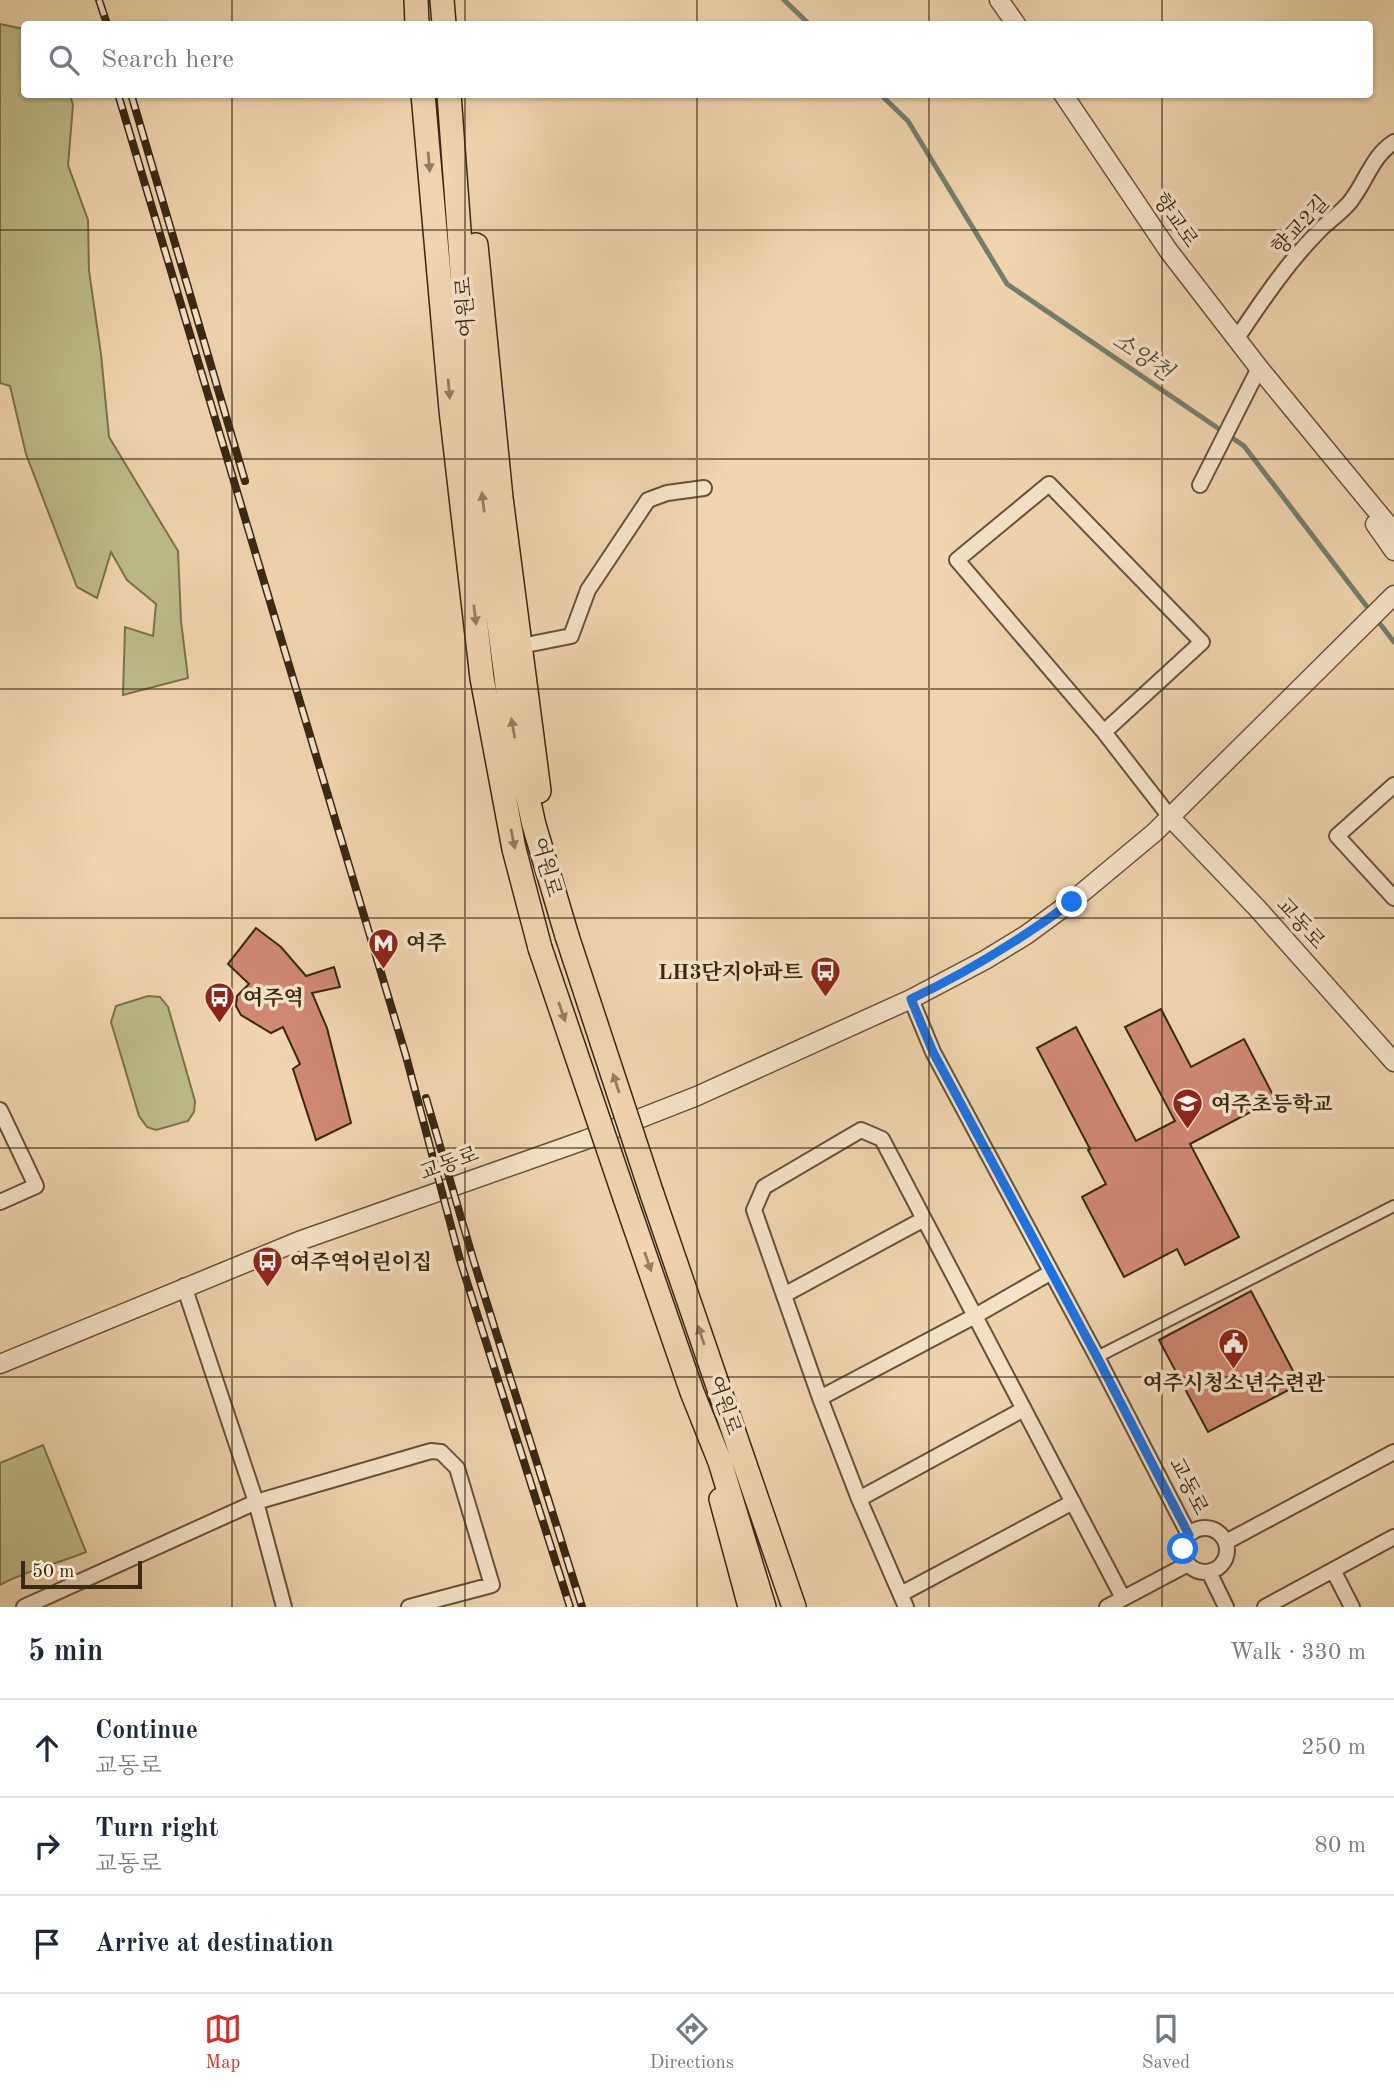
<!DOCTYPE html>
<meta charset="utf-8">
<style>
body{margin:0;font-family:"Old Standard TT","Noto Serif KR",serif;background:#f6f6f7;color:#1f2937}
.scale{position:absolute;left:21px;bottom:18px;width:121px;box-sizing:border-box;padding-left:7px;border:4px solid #382912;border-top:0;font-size:19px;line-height:24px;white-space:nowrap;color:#382912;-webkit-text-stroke:5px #f5e4ca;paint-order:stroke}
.stop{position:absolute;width:21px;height:21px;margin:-16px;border:5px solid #1a73e8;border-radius:50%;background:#fff}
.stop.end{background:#1a73e8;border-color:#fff;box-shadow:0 2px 7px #0008}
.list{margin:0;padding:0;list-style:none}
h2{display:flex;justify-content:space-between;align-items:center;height:91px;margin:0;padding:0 28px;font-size:30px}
h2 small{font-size:23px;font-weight:400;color:#747a83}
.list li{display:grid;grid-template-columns:46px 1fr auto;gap:21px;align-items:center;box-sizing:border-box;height:98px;padding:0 28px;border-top:2px solid #e0e1e3}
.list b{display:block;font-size:26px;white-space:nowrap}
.list p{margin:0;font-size:23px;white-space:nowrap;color:#747a83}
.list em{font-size:23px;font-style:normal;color:#747a83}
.icon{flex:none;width:38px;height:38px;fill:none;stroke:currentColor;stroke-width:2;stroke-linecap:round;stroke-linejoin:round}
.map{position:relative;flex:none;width:1394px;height:1607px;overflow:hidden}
.search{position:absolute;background:#fff;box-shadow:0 2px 5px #0004;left:21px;right:21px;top:21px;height:77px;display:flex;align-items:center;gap:18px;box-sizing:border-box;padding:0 24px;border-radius:7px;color:#747a83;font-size:26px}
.sheet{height:385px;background:#fff}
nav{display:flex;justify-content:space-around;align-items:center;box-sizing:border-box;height:98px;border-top:2px solid #e0e1e3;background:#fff;font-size:19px;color:#747a83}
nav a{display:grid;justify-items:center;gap:4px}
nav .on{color:#d93025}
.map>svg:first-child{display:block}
.green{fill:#bcbc88;stroke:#7a724d;stroke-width:2}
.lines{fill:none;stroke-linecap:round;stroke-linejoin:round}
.stream{stroke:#737f6c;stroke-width:5}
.building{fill:#d18972;stroke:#382912;stroke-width:2}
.pedestrian-casing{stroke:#665439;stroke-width:14}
.minor-casing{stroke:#665439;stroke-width:18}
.tertiary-casing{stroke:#665439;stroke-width:21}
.primary-casing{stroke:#382912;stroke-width:24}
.trunk-casing{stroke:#382912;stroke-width:26}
.pedestrian{stroke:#f5e4ca;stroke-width:10}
.minor{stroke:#f5e4ca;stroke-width:14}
.tertiary{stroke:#f5e4ca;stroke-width:18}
.primary{stroke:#f0d5ae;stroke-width:21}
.trunk{stroke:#f0d5ae;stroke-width:23}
.rail-casing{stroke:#382912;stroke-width:8}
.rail{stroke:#f5e4ca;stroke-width:5;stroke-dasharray:16;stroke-linecap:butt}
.trunk-bridge-casing{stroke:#382912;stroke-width:26;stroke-linecap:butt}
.trunk-bridge{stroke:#f0d5ae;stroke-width:23}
.oneway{fill:#947f60}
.route{stroke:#1a73e8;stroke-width:9}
.grid{fill:none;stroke:#382912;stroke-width:2;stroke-opacity:0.55}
.labels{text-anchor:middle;stroke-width:7;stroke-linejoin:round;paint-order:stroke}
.street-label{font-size:21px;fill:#382912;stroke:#f5e4ca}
.poi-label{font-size:21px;font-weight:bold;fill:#382912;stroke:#f5e4ca;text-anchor:start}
.water-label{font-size:23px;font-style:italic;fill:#504d38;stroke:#f5e4ca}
</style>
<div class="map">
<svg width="1394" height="1607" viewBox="0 0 1394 1607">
<rect width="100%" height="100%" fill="#f0d5ae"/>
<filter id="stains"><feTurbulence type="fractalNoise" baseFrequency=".00286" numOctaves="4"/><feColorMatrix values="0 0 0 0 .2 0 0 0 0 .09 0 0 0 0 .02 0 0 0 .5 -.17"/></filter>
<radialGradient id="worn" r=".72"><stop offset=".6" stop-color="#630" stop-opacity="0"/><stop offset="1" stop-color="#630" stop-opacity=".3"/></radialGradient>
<path class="green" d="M 0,24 L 24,29 L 24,94 L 70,95 L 73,105 L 68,165 L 88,220 L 89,271 L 101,354 L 109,437 L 178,551 L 181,621 L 188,678 L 123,695 L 125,627 L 153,636 L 156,604 L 127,580 L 111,552 L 97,598 L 77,587 L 26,454 L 10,386 L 0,383 Z
M 148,996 L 160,997 L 168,1007 L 195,1101 L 194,1112 L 188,1121 L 156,1130 L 147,1127 L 139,1116 L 111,1022 L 116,1006 Z
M 43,1445 L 86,1552 C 57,1564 27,1570 0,1585 L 0,1463 Z"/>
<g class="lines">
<path class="stream" d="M 784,0 L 809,24
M 880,94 L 908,121 L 1007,284 L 1244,446 L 1394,642"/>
</g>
<path class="building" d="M 256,928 L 281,947 L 306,976 L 334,967 L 340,987 L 312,993 L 327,1028 L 351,1123 L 316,1140 L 293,1069 L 300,1064 L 283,1027 L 271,1033 L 241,1015 L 236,1006 L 237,996 L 249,984 L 228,964 Z
M 1161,1009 L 1191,1067 L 1244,1039 L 1275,1099 L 1190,1144 L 1239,1237 L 1185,1265 L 1177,1249 L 1124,1277 L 1082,1197 L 1106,1184 L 1088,1150 L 1090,1149 L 1037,1048 L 1076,1027 L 1136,1141 L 1175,1121 L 1125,1027 Z
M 1251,1291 L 1300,1384 L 1208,1432 L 1159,1340 Z"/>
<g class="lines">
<defs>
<path id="pedestrian" d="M 1097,1357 L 1394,1206"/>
<path id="minor" d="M 1237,338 C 1262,301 1287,263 1319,231 C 1328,221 1341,213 1350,202 C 1366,182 1372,156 1394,142
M 1200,485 L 1259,368
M 521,646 L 571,636 L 588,590 L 648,500 L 667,493 L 704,488
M 1104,732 L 1202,642 L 1049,484 L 957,560 L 1104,732 L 1170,817
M 1394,785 L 1337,836 L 1394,898
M 911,999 L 933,1052 L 1097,1357 L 1189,1535
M 0,1110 L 36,1186 L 0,1202
M 184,1286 L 256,1502 L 284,1607
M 784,1295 L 924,1219
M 820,1398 L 975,1316 L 1050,1273
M 859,1499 L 1024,1409
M1183 1550a22 22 0 1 1 44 0a22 22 0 1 1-44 0Z
M 1226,1542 L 1394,1452
M 1333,1570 L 1352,1607
M 1209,1572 L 1226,1607
M 901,1594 L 1073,1502
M 24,1607 L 256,1502 L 431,1451 L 441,1452 L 457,1468 L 492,1585 L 409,1607
M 906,1607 L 859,1499 L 820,1398 L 754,1210 L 764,1187 L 861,1130 L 882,1139 L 1123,1598
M 1107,1607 L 1188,1564
M 1265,1607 L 1394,1537"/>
<path id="tertiary" d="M 999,0 L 1016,24
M 1063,94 L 1168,250 L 1259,368 L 1394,532
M 1375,524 L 1394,551
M 1170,817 L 1257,908 L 1394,1062
M 0,1364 L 299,1241 L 585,1140 L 697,1096 L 911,999 L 985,960 L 1026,935 L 1071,902 L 1155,832 L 1394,595"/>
<path id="primary" d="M 720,1499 L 749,1607"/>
<path id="trunk" d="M 416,0 L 417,24
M 442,0 L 444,24
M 423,94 L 451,410 L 482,678 L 514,849 L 540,948
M 449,94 L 474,434 L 513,730 L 534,825 L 567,936
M 476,245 L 501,498 L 539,791
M 652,1194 L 794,1607
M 625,1198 L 692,1392 L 720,1462 L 764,1607"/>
</defs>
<use href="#pedestrian" class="pedestrian-casing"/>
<use href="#minor" class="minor-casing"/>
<use href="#tertiary" class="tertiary-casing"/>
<use href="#primary" class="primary-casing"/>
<use href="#trunk" class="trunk-casing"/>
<use href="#pedestrian" class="pedestrian"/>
<use href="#minor" class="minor"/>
<use href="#tertiary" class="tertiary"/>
<use href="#primary" class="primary"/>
<use href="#trunk" class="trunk"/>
<defs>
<path id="rail" d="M 99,0 L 107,24
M 118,94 L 406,1056 L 460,1260 L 570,1607
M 131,94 L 245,481
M 426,1098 L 474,1262 L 582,1607"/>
</defs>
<use href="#rail" class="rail-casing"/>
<use href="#rail" class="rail"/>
<defs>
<path id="trunk-bridge" d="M 567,936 L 652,1194
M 540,948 L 625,1198"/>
</defs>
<use href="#trunk-bridge" class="trunk-bridge-casing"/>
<use href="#trunk-bridge" class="trunk-bridge"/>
</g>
<defs><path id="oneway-solid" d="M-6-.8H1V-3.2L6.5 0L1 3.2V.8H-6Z" transform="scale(1.75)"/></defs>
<g class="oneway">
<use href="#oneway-solid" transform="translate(429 162) rotate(85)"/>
<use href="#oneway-solid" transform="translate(449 389) rotate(85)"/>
<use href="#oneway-solid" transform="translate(483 502) rotate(-97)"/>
<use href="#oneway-solid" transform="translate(475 615) rotate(83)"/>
<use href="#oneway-solid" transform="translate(513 728) rotate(-100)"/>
<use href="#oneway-solid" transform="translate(513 839) rotate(79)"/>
<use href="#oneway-solid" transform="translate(562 1012) rotate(71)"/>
<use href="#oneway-solid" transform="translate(616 1083) rotate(-108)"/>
<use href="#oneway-solid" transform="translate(648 1262) rotate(71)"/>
<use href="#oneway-solid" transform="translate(701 1335) rotate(-109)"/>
</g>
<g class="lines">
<path class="route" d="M 1072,902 C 1021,939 968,972 911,999 L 933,1052 L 1097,1357 L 1189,1535 L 1183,1549"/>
</g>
<path class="grid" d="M 232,0 L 232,24M 465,0 L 465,24M 697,0 L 697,24M 929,0 L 929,24M 1162,0 L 1162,24M 232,94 L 232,1607M 465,94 L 465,1607M 697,94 L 697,1607M 929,94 L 929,1607M 1162,94 L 1162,1607M 0,230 L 1394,230M 0,459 L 1394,459M 0,689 L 1394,689M 0,918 L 1394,918M 0,1148 L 1394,1148M 0,1377 L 1394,1377"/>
<defs>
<symbol id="metro-pin" viewBox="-11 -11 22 30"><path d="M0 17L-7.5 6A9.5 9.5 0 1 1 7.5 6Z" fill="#8f2418" stroke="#f5e4ca"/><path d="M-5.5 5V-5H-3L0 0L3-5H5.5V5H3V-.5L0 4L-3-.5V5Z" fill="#fff"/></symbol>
<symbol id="bus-pin" viewBox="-11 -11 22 30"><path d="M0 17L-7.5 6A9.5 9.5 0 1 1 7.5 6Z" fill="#8f2418" stroke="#f5e4ca"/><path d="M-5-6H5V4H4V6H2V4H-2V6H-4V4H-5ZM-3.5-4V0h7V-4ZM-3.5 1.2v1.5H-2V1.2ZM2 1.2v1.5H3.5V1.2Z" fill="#fff"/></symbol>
<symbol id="school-pin" viewBox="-11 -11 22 30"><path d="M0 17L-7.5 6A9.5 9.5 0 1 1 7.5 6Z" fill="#8f2418" stroke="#f5e4ca"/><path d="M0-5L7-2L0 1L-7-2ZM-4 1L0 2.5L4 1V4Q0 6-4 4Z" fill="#fff"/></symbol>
<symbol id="civic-pin" viewBox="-11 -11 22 30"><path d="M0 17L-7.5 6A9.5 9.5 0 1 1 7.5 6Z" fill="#8f2418" stroke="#f5e4ca"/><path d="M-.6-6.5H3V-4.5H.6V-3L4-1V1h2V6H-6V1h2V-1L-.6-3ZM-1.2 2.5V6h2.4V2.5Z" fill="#fff"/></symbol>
</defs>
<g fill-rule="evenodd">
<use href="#metro-pin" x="366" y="926" width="35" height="47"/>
<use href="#bus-pin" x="808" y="954" width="35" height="47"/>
<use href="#bus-pin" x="202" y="980" width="35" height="47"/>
<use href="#school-pin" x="1170" y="1086" width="35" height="47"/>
<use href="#bus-pin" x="250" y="1244" width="35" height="47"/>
<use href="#civic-pin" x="1216" y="1326" width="35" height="47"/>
</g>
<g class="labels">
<g class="street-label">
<text transform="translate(1176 220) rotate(55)" y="7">향교로</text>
<text transform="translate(1300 225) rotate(-47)" y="7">향교2길</text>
<text transform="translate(465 307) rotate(-94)" y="7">여원로</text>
<text transform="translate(547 867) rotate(74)" y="7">여원로</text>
<text transform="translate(1301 923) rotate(48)" y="7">교동로</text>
<text transform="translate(449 1163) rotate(-20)" y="7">교동로</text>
<text transform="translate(725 1405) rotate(71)" y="7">여원로</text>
<text transform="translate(1189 1486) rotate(63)" y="7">교동로</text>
</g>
<g class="poi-label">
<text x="406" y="950">여주</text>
<text x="803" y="979" text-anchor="end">LH3단지아파트</text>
<text x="243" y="1005">여주역</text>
<text x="1211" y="1111">여주초등학교</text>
<text x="290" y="1269">여주역어린이집</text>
<text x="1234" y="1390" text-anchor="middle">여주시청소년수련관</text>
</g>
<g class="water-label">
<text transform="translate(1143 356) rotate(34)" y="8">소양천</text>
</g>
</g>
<rect width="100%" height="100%" filter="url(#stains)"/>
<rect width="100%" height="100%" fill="url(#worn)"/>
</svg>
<div class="scale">50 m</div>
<div class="stop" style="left:1183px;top:1549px"></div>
<div class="stop end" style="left:1072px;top:902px"></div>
<div class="search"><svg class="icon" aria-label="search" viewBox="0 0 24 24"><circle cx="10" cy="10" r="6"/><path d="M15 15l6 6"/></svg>Search here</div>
</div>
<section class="sheet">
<h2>5 min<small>Walk · 330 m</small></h2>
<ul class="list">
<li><svg class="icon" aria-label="ahead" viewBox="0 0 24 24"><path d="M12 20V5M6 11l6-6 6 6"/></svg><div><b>Continue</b><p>교동로</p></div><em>250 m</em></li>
<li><svg class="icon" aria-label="right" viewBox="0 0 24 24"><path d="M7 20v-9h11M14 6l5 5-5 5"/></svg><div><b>Turn right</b><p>교동로</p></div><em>80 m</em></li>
<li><svg class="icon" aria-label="arrive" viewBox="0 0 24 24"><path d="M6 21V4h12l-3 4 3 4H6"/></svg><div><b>Arrive at destination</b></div></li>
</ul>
</section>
<nav>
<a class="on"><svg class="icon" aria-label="map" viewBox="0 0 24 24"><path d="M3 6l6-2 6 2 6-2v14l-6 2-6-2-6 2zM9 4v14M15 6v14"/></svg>Map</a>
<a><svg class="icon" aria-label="directions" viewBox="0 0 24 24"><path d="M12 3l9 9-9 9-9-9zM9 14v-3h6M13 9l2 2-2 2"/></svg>Directions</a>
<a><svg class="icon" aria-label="saved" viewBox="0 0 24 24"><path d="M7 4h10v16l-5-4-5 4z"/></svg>Saved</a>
</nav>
